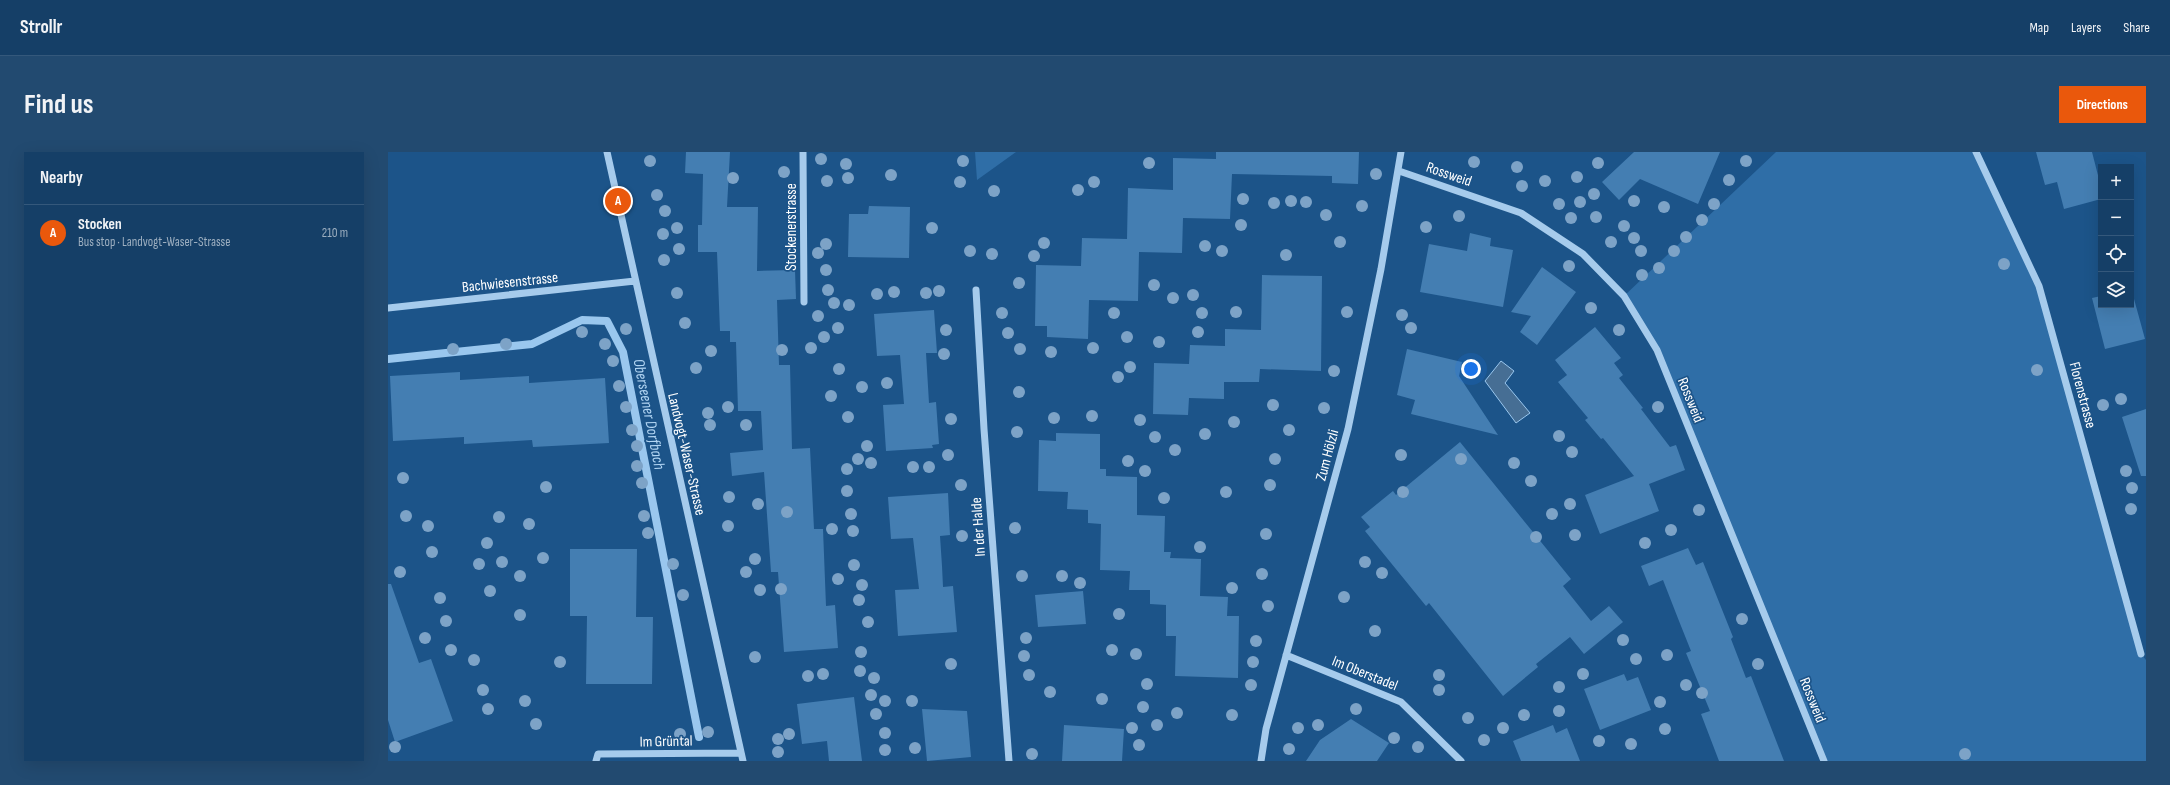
<!DOCTYPE html>
<meta charset="utf-8">
<style>
body{margin:0;font-family:"Sofia Sans Condensed",sans-serif;background:#224a70;color:#f1f3f6}
.controls{position:absolute;right:12px;top:12px;display:grid;overflow:hidden;border-radius:0px;box-shadow:0 4px 16px #0002}
.controls button{width:36px;height:36px;display:grid;place-items:center;padding:0;border:0;border-bottom:1px solid #34587b;background:#153f67;color:#f1f3f6;font:20px sans-serif}
.you{position:absolute;left:1083px;top:217px;width:14px;height:14px;margin:-10px;border:3px solid #fff;border-radius:50%;background:#1a73e8;box-shadow:0 0 0 6px #1a73e833}
.badge{display:grid;place-items:center;width:26px;height:26px;border-radius:50%;background:#ea580c;color:#fff;font-size:13px;font-weight:700}
.pin{position:absolute;translate:-50% -50%;border:2px solid #fff;box-shadow:0 1px 4px #0006}
.list{margin:0;padding:0;list-style:none}
h2{display:flex;justify-content:space-between;align-items:center;height:52px;margin:0;padding:0 16px;font-size:17px}
h2 small{font-size:13px;font-weight:400;color:#9dafc0}
.list li{display:grid;grid-template-columns:26px 1fr auto;gap:12px;align-items:center;box-sizing:border-box;height:56px;padding:0 16px;border-top:1px solid #34587b}
.list b{display:block;font-size:15px;white-space:nowrap}
.list p{margin:0;font-size:13px;white-space:nowrap;color:#9dafc0}
.list em{font-size:13px;font-style:normal;color:#9dafc0}
.icon{flex:none;width:22px;height:22px;fill:none;stroke:currentColor;stroke-width:2;stroke-linecap:round;stroke-linejoin:round}
.map{position:relative;flex:none;width:1758px;height:609px;overflow:hidden;border-radius:0px}
header{display:flex;align-items:center;gap:24px;box-sizing:border-box;height:56px;padding:0 20px;background:#153f67;border-bottom:1px solid #34587b}
header strong{font-size:19px}
nav{display:flex;gap:22px;margin-inline-start:auto;font-size:14px}
.intro{display:flex;align-items:center;justify-content:space-between;box-sizing:border-box;height:96px;padding:0 24px}
h1{margin:0;font-size:28px}
.button{padding:10px 18px;border-radius:0px;background:#ea580c;color:#fff;font-size:14px;font-weight:700}
main{display:flex;gap:24px;padding:0 24px}
aside{flex:1;background:#153f67;border-radius:0px;box-shadow:0 4px 16px #0002}
.map>svg:first-child{display:block}
.green{fill:#2f6ea7}
.water{fill:#466e94;stroke:#9ac7ee}
.lines{fill:none;stroke-linecap:round;stroke-linejoin:round}
.stream{stroke:#9ac7ee;stroke-width:8}
.building{fill:#447eb2}
.minor{stroke:#a6cbec;stroke-width:7}
.tree{fill:#7da3c7}
.labels{text-anchor:middle;stroke-width:3.5;stroke-linejoin:round;paint-order:stroke}
.street-label{font-size:15px;fill:#fff;stroke:#1c5489}
.water-label{font-size:16px;font-style:italic;fill:#b2d5f3;stroke:#1c5489}
</style>
<header>
<strong>Strollr</strong>
<nav><a>Map</a><a>Layers</a><a>Share</a></nav>
</header>
<div class="intro"><h1>Find us</h1><a class="button">Directions</a></div>
<main>
<aside>
<h2>Nearby<small></small></h2>
<ul class="list">
<li><span class="badge">A</span><div><b>Stocken</b><p>Bus stop · Landvogt-Waser-Strasse</p></div><em>210 m</em></li>
</ul>
</aside>
<div class="map">
<svg width="1758" height="609" viewBox="0 0 1758 609">
<rect width="100%" height="100%" fill="#1c5489"/>
<path class="green" d="M 587,0 L 628,0 L 589,28 Z
M 1388,0 L 1588,0 L 1651,134 L 1753,502 L 1758,508 L 1758,609 L 1436,609 L 1269,198 L 1236,144 Z"/>
<path class="water" d="M 1113,209 L 1126,219 L 1117,231 L 1142,261 L 1128,271 L 1097,229 Z"/>
<g class="lines">
<path class="stream" d="M 0,207 L 144,192 L 194,168 L 219,169 L 235,200 L 311,585"/>
</g>
<path class="building" d="M 298,0 L 342,0 L 339,55 L 370,55 L 369,119 L 407,118 L 408,147 L 389,148 L 391,213 L 402,213 L 404,297 L 422,296 L 426,377 L 435,377 L 438,454 L 447,453 L 450,496 L 396,500 L 390,420 L 383,420 L 376,320 L 344,324 L 342,301 L 375,298 L 373,259 L 350,259 L 348,190 L 342,190 L 342,179 L 332,179 L 329,100 L 310,100 L 310,73 L 314,73 L 315,22 L 297,21 Z
M 828,0 L 971,0 L 970,32 L 944,31 L 944,24 L 844,22 L 842,67 L 795,66 L 794,101 L 751,100 L 750,149 L 701,148 L 700,187 L 659,185 L 659,174 L 647,174 L 648,113 L 693,114 L 694,86 L 739,87 L 740,36 L 785,38 L 785,6 L 828,7 Z
M 1246,0 L 1332,0 L 1310,52 L 1252,27 L 1231,48 L 1214,30 Z
M 1648,0 L 1704,0 L 1713,35 L 1713,47 L 1676,57 L 1669,30 L 1657,33 Z
M 481,54 L 522,55 L 521,106 L 460,105 L 461,62 L 480,62 Z
M 1082,81 L 1103,86 L 1102,94 L 1125,98 L 1115,155 L 1032,140 L 1041,92 L 1079,99 Z
M 1154,115 L 1188,140 L 1149,193 L 1132,180 L 1143,164 L 1123,160 Z
M 874,123 L 934,124 L 933,219 L 872,217 L 871,230 L 836,230 L 836,247 L 801,246 L 800,263 L 765,262 L 766,211 L 801,212 L 802,193 L 837,194 L 837,177 L 873,178 Z
M 1743,136 L 1757,187 L 1717,197 L 1704,146 L 1713,144 L 1713,153 L 1743,153 Z
M 546,158 L 549,201 L 538,201 L 541,251 L 548,250 L 551,292 L 544,293 L 545,296 L 498,299 L 495,253 L 516,252 L 512,203 L 489,204 L 486,162 Z
M 1207,175 L 1233,206 L 1226,211 L 1235,223 L 1231,226 L 1255,256 L 1253,257 L 1282,295 L 1288,293 L 1297,318 L 1261,332 L 1271,359 L 1212,382 L 1197,343 L 1246,324 L 1215,286 L 1213,287 L 1197,268 L 1200,266 L 1170,230 L 1179,223 L 1167,208 Z
M 1019,197 L 1074,210 L 1071,224 L 1110,283 L 1023,262 L 1027,248 L 1009,243 Z
M 72,220 L 72,228 L 141,224 L 141,231 L 217,226 L 221,291 L 145,295 L 144,288 L 76,292 L 76,285 L 5,289 L 2,224 Z
M 1758,257 L 1758,324 L 1753,324 L 1734,265 Z
M 668,281 L 712,282 L 712,317 L 718,317 L 718,324 L 749,325 L 749,363 L 777,364 L 776,400 L 783,400 L 782,406 L 813,407 L 812,444 L 840,445 L 839,464 L 851,464 L 850,526 L 787,524 L 788,484 L 778,484 L 778,453 L 762,452 L 762,438 L 741,438 L 742,419 L 712,418 L 713,372 L 700,371 L 700,358 L 679,357 L 680,340 L 650,339 L 651,288 L 668,289 Z
M 1072,290 L 1183,427 L 1175,434 L 1203,469 L 1221,454 L 1235,470 L 1196,502 L 1182,485 L 1148,512 L 1150,515 L 1115,544 L 1041,451 L 1038,454 L 977,379 L 982,375 L 973,365 L 1005,339 L 1008,343 Z
M 560,341 L 562,383 L 552,384 L 554,414 L 555,435 L 565,434 L 569,480 L 510,484 L 507,438 L 531,437 L 525,386 L 503,387 L 500,345 Z
M 1300,396 L 1308,413 L 1315,410 L 1345,485 L 1343,487 L 1358,526 L 1363,524 L 1396,609 L 1331,609 L 1313,562 L 1322,559 L 1298,501 L 1303,499 L 1291,469 L 1275,428 L 1261,434 L 1253,414 Z
M 182,397 L 249,397 L 248,465 L 265,465 L 264,532 L 198,532 L 199,464 L 182,464 Z
M 0,432 L 3,432 L 31,511 L 43,507 L 65,569 L 7,590 L 0,568 Z
M 695,439 L 698,472 L 650,475 L 647,443 Z
M 1236,522 L 1239,529 L 1250,525 L 1263,558 L 1212,578 L 1196,537 Z
M 466,545 L 474,609 L 441,609 L 439,589 L 414,592 L 409,552 Z
M 534,557 L 579,559 L 583,605 L 539,609 Z
M 963,567 L 1001,591 L 989,609 L 918,609 L 932,588 Z
M 676,573 L 736,577 L 734,609 L 674,609 Z
M 1165,573 L 1168,581 L 1179,576 L 1192,609 L 1133,609 L 1125,589 Z"/>
<g class="lines">
<path class="minor" d="M 219,0 L 355,609
M 415,0 L 416,150
M 1588,0 L 1651,134 L 1753,502
M 1011,19 L 1133,61 L 1195,102 L 1236,144 L 1269,198 L 1436,609
M 588,138 L 596,277 L 621,609
M 0,156 L 247,129
M 898,503 L 1013,550 L 1073,609
M 208,609 L 210,602 L 353,601
M 873,609 L 878,577 L 960,277 L 993,117 L 1013,0"/>
</g>
<g class="tree">
<circle cx="433" cy="7" r="6"/>
<circle cx="262" cy="9" r="6"/>
<circle cx="575" cy="9" r="6"/>
<circle cx="1358" cy="9" r="6"/>
<circle cx="1086" cy="10" r="6"/>
<circle cx="761" cy="11" r="6"/>
<circle cx="1210" cy="11" r="6"/>
<circle cx="458" cy="12" r="6"/>
<circle cx="1129" cy="15" r="6"/>
<circle cx="396" cy="20" r="6"/>
<circle cx="988" cy="22" r="6"/>
<circle cx="503" cy="23" r="6"/>
<circle cx="1189" cy="25" r="6"/>
<circle cx="345" cy="26" r="6"/>
<circle cx="460" cy="26" r="6"/>
<circle cx="1341" cy="28" r="6"/>
<circle cx="439" cy="29" r="6"/>
<circle cx="1157" cy="29" r="6"/>
<circle cx="572" cy="30" r="6"/>
<circle cx="706" cy="30" r="6"/>
<circle cx="1134" cy="34" r="6"/>
<circle cx="690" cy="38" r="6"/>
<circle cx="606" cy="39" r="6"/>
<circle cx="1206" cy="42" r="6"/>
<circle cx="269" cy="43" r="6"/>
<circle cx="855" cy="47" r="6"/>
<circle cx="903" cy="49" r="6"/>
<circle cx="1246" cy="49" r="6"/>
<circle cx="918" cy="50" r="6"/>
<circle cx="1192" cy="50" r="6"/>
<circle cx="886" cy="51" r="6"/>
<circle cx="1171" cy="52" r="6"/>
<circle cx="1326" cy="52" r="6"/>
<circle cx="974" cy="54" r="6"/>
<circle cx="1276" cy="55" r="6"/>
<circle cx="277" cy="59" r="6"/>
<circle cx="938" cy="63" r="6"/>
<circle cx="1071" cy="64" r="6"/>
<circle cx="1208" cy="65" r="6"/>
<circle cx="1183" cy="66" r="6"/>
<circle cx="1314" cy="68" r="6"/>
<circle cx="853" cy="73" r="6"/>
<circle cx="1236" cy="74" r="6"/>
<circle cx="1038" cy="75" r="6"/>
<circle cx="289" cy="76" r="6"/>
<circle cx="544" cy="76" r="6"/>
<circle cx="275" cy="82" r="6"/>
<circle cx="1298" cy="85" r="6"/>
<circle cx="1246" cy="86" r="6"/>
<circle cx="952" cy="90" r="6"/>
<circle cx="1223" cy="90" r="6"/>
<circle cx="656" cy="91" r="6"/>
<circle cx="438" cy="92" r="6"/>
<circle cx="817" cy="94" r="6"/>
<circle cx="291" cy="97" r="6"/>
<circle cx="582" cy="99" r="6"/>
<circle cx="834" cy="99" r="6"/>
<circle cx="1253" cy="99" r="6"/>
<circle cx="1286" cy="99" r="6"/>
<circle cx="430" cy="101" r="6"/>
<circle cx="604" cy="102" r="6"/>
<circle cx="898" cy="103" r="6"/>
<circle cx="646" cy="104" r="6"/>
<circle cx="276" cy="108" r="6"/>
<circle cx="1616" cy="112" r="6"/>
<circle cx="1181" cy="114" r="6"/>
<circle cx="1271" cy="116" r="6"/>
<circle cx="438" cy="118" r="6"/>
<circle cx="1254" cy="123" r="6"/>
<circle cx="631" cy="131" r="6"/>
<circle cx="766" cy="133" r="6"/>
<circle cx="440" cy="138" r="6"/>
<circle cx="551" cy="139" r="6"/>
<circle cx="506" cy="140" r="6"/>
<circle cx="289" cy="141" r="6"/>
<circle cx="538" cy="141" r="6"/>
<circle cx="489" cy="142" r="6"/>
<circle cx="805" cy="143" r="6"/>
<circle cx="785" cy="146" r="6"/>
<circle cx="446" cy="151" r="6"/>
<circle cx="461" cy="153" r="6"/>
<circle cx="1203" cy="156" r="6"/>
<circle cx="848" cy="160" r="6"/>
<circle cx="959" cy="160" r="6"/>
<circle cx="614" cy="161" r="6"/>
<circle cx="726" cy="161" r="6"/>
<circle cx="814" cy="161" r="6"/>
<circle cx="1014" cy="163" r="6"/>
<circle cx="430" cy="164" r="6"/>
<circle cx="297" cy="171" r="6"/>
<circle cx="450" cy="176" r="6"/>
<circle cx="1023" cy="176" r="6"/>
<circle cx="238" cy="177" r="6"/>
<circle cx="558" cy="178" r="6"/>
<circle cx="1231" cy="178" r="6"/>
<circle cx="194" cy="180" r="6"/>
<circle cx="810" cy="180" r="6"/>
<circle cx="620" cy="181" r="6"/>
<circle cx="436" cy="185" r="6"/>
<circle cx="739" cy="185" r="6"/>
<circle cx="771" cy="190" r="6"/>
<circle cx="118" cy="192" r="6"/>
<circle cx="217" cy="192" r="6"/>
<circle cx="423" cy="196" r="6"/>
<circle cx="705" cy="196" r="6"/>
<circle cx="65" cy="197" r="6"/>
<circle cx="632" cy="197" r="6"/>
<circle cx="394" cy="198" r="6"/>
<circle cx="323" cy="199" r="6"/>
<circle cx="663" cy="200" r="6"/>
<circle cx="556" cy="202" r="6"/>
<circle cx="225" cy="209" r="6"/>
<circle cx="742" cy="215" r="6"/>
<circle cx="308" cy="216" r="6"/>
<circle cx="451" cy="217" r="6"/>
<circle cx="1649" cy="218" r="6"/>
<circle cx="946" cy="219" r="6"/>
<circle cx="730" cy="225" r="6"/>
<circle cx="499" cy="231" r="6"/>
<circle cx="231" cy="234" r="6"/>
<circle cx="474" cy="235" r="6"/>
<circle cx="631" cy="240" r="6"/>
<circle cx="443" cy="244" r="6"/>
<circle cx="1733" cy="247" r="6"/>
<circle cx="885" cy="253" r="6"/>
<circle cx="1715" cy="253" r="6"/>
<circle cx="238" cy="255" r="6"/>
<circle cx="340" cy="255" r="6"/>
<circle cx="1270" cy="255" r="6"/>
<circle cx="936" cy="256" r="6"/>
<circle cx="320" cy="261" r="6"/>
<circle cx="704" cy="264" r="6"/>
<circle cx="460" cy="265" r="6"/>
<circle cx="666" cy="266" r="6"/>
<circle cx="563" cy="267" r="6"/>
<circle cx="752" cy="268" r="6"/>
<circle cx="846" cy="270" r="6"/>
<circle cx="322" cy="273" r="6"/>
<circle cx="358" cy="273" r="6"/>
<circle cx="244" cy="278" r="6"/>
<circle cx="901" cy="278" r="6"/>
<circle cx="629" cy="280" r="6"/>
<circle cx="817" cy="282" r="6"/>
<circle cx="1171" cy="284" r="6"/>
<circle cx="767" cy="285" r="6"/>
<circle cx="249" cy="294" r="6"/>
<circle cx="479" cy="294" r="6"/>
<circle cx="787" cy="298" r="6"/>
<circle cx="1184" cy="300" r="6"/>
<circle cx="560" cy="303" r="6"/>
<circle cx="1013" cy="303" r="6"/>
<circle cx="470" cy="307" r="6"/>
<circle cx="887" cy="307" r="6"/>
<circle cx="1073" cy="307" r="6"/>
<circle cx="740" cy="309" r="6"/>
<circle cx="483" cy="311" r="6"/>
<circle cx="1126" cy="311" r="6"/>
<circle cx="249" cy="314" r="6"/>
<circle cx="525" cy="315" r="6"/>
<circle cx="541" cy="315" r="6"/>
<circle cx="459" cy="317" r="6"/>
<circle cx="757" cy="319" r="6"/>
<circle cx="1738" cy="319" r="6"/>
<circle cx="15" cy="326" r="6"/>
<circle cx="1143" cy="329" r="6"/>
<circle cx="254" cy="331" r="6"/>
<circle cx="573" cy="333" r="6"/>
<circle cx="882" cy="333" r="6"/>
<circle cx="158" cy="335" r="6"/>
<circle cx="1744" cy="336" r="6"/>
<circle cx="459" cy="339" r="6"/>
<circle cx="838" cy="340" r="6"/>
<circle cx="1015" cy="340" r="6"/>
<circle cx="341" cy="345" r="6"/>
<circle cx="776" cy="346" r="6"/>
<circle cx="370" cy="352" r="6"/>
<circle cx="1182" cy="352" r="6"/>
<circle cx="1743" cy="357" r="6"/>
<circle cx="1311" cy="358" r="6"/>
<circle cx="399" cy="360" r="6"/>
<circle cx="463" cy="362" r="6"/>
<circle cx="1164" cy="362" r="6"/>
<circle cx="18" cy="364" r="6"/>
<circle cx="256" cy="364" r="6"/>
<circle cx="111" cy="365" r="6"/>
<circle cx="141" cy="372" r="6"/>
<circle cx="40" cy="374" r="6"/>
<circle cx="340" cy="374" r="6"/>
<circle cx="627" cy="376" r="6"/>
<circle cx="444" cy="377" r="6"/>
<circle cx="1283" cy="378" r="6"/>
<circle cx="465" cy="379" r="6"/>
<circle cx="260" cy="381" r="6"/>
<circle cx="878" cy="382" r="6"/>
<circle cx="1187" cy="383" r="6"/>
<circle cx="574" cy="384" r="6"/>
<circle cx="1148" cy="385" r="6"/>
<circle cx="99" cy="391" r="6"/>
<circle cx="1257" cy="391" r="6"/>
<circle cx="812" cy="395" r="6"/>
<circle cx="44" cy="400" r="6"/>
<circle cx="155" cy="406" r="6"/>
<circle cx="367" cy="407" r="6"/>
<circle cx="114" cy="410" r="6"/>
<circle cx="977" cy="410" r="6"/>
<circle cx="91" cy="412" r="6"/>
<circle cx="285" cy="412" r="6"/>
<circle cx="466" cy="413" r="6"/>
<circle cx="12" cy="420" r="6"/>
<circle cx="358" cy="420" r="6"/>
<circle cx="994" cy="421" r="6"/>
<circle cx="874" cy="422" r="6"/>
<circle cx="132" cy="424" r="6"/>
<circle cx="634" cy="424" r="6"/>
<circle cx="674" cy="424" r="6"/>
<circle cx="450" cy="427" r="6"/>
<circle cx="692" cy="431" r="6"/>
<circle cx="474" cy="433" r="6"/>
<circle cx="844" cy="436" r="6"/>
<circle cx="393" cy="437" r="6"/>
<circle cx="372" cy="438" r="6"/>
<circle cx="102" cy="439" r="6"/>
<circle cx="295" cy="443" r="6"/>
<circle cx="956" cy="445" r="6"/>
<circle cx="52" cy="446" r="6"/>
<circle cx="471" cy="448" r="6"/>
<circle cx="880" cy="454" r="6"/>
<circle cx="731" cy="462" r="6"/>
<circle cx="132" cy="463" r="6"/>
<circle cx="1354" cy="467" r="6"/>
<circle cx="58" cy="469" r="6"/>
<circle cx="480" cy="470" r="6"/>
<circle cx="987" cy="479" r="6"/>
<circle cx="37" cy="486" r="6"/>
<circle cx="638" cy="486" r="6"/>
<circle cx="1235" cy="488" r="6"/>
<circle cx="868" cy="489" r="6"/>
<circle cx="63" cy="498" r="6"/>
<circle cx="724" cy="498" r="6"/>
<circle cx="473" cy="500" r="6"/>
<circle cx="748" cy="502" r="6"/>
<circle cx="1279" cy="503" r="6"/>
<circle cx="636" cy="504" r="6"/>
<circle cx="367" cy="505" r="6"/>
<circle cx="1248" cy="507" r="6"/>
<circle cx="86" cy="508" r="6"/>
<circle cx="172" cy="510" r="6"/>
<circle cx="865" cy="510" r="6"/>
<circle cx="563" cy="512" r="6"/>
<circle cx="1370" cy="512" r="6"/>
<circle cx="472" cy="519" r="6"/>
<circle cx="435" cy="522" r="6"/>
<circle cx="1195" cy="522" r="6"/>
<circle cx="641" cy="523" r="6"/>
<circle cx="1051" cy="523" r="6"/>
<circle cx="420" cy="524" r="6"/>
<circle cx="486" cy="526" r="6"/>
<circle cx="759" cy="532" r="6"/>
<circle cx="863" cy="533" r="6"/>
<circle cx="1298" cy="533" r="6"/>
<circle cx="1171" cy="535" r="6"/>
<circle cx="95" cy="538" r="6"/>
<circle cx="1051" cy="538" r="6"/>
<circle cx="662" cy="540" r="6"/>
<circle cx="1314" cy="541" r="6"/>
<circle cx="483" cy="543" r="6"/>
<circle cx="714" cy="547" r="6"/>
<circle cx="137" cy="549" r="6"/>
<circle cx="497" cy="549" r="6"/>
<circle cx="524" cy="549" r="6"/>
<circle cx="1272" cy="550" r="6"/>
<circle cx="755" cy="555" r="6"/>
<circle cx="100" cy="557" r="6"/>
<circle cx="968" cy="557" r="6"/>
<circle cx="1171" cy="559" r="6"/>
<circle cx="789" cy="561" r="6"/>
<circle cx="488" cy="562" r="6"/>
<circle cx="844" cy="563" r="6"/>
<circle cx="1136" cy="563" r="6"/>
<circle cx="1080" cy="566" r="6"/>
<circle cx="148" cy="572" r="6"/>
<circle cx="769" cy="573" r="6"/>
<circle cx="930" cy="573" r="6"/>
<circle cx="744" cy="576" r="6"/>
<circle cx="910" cy="576" r="6"/>
<circle cx="1115" cy="576" r="6"/>
<circle cx="1277" cy="577" r="6"/>
<circle cx="320" cy="580" r="6"/>
<circle cx="497" cy="581" r="6"/>
<circle cx="292" cy="582" r="6"/>
<circle cx="401" cy="582" r="6"/>
<circle cx="1006" cy="586" r="6"/>
<circle cx="390" cy="587" r="6"/>
<circle cx="1096" cy="588" r="6"/>
<circle cx="1211" cy="589" r="6"/>
<circle cx="1243" cy="592" r="6"/>
<circle cx="751" cy="593" r="6"/>
<circle cx="7" cy="595" r="6"/>
<circle cx="1030" cy="595" r="6"/>
<circle cx="527" cy="596" r="6"/>
<circle cx="901" cy="597" r="6"/>
<circle cx="497" cy="598" r="6"/>
<circle cx="390" cy="600" r="6"/>
<circle cx="644" cy="602" r="6"/>
<circle cx="1577" cy="602" r="6"/>
</g>
<g class="labels">
<g class="street-label">
<text transform="translate(1061 22) rotate(19)" y="5">Rossweid</text>
<text transform="translate(403 75) rotate(-90)" y="5">Stockenerstrasse</text>
<text transform="translate(122 130) rotate(-6)" y="5">Bachwiesenstrasse</text>
<text transform="translate(1695 243) rotate(75)" y="5">Florenstrasse</text>
<text transform="translate(1303 248) rotate(68)" y="5">Rossweid</text>
<text transform="translate(299 302) rotate(77)" y="5">Landvogt-Waser-Strasse</text>
<text transform="translate(939 303) rotate(-75)" y="5">Zum Hölzli</text>
<text transform="translate(590 375) rotate(-94)" y="5">In der Halde</text>
<text transform="translate(977 521) rotate(22)" y="5">Im Oberstadel</text>
<text transform="translate(1425 548) rotate(68)" y="5">Rossweid</text>
<text transform="translate(278 589) rotate(-1)" y="5">Im Grüntal</text>
</g>
<g class="water-label">
<text transform="translate(262 262) rotate(79)" y="6">Oberseener Dorfbach</text>
</g>
</g>
</svg>
<div class="controls">
<button>+</button>
<button>−</button>
<button><svg class="icon" aria-label="locate" viewBox="0 0 24 24"><circle cx="12" cy="12" r="6"/><path d="M12 2v4M12 18v4M2 12h4M18 12h4"/></svg></button>
<button><svg class="icon" aria-label="layers" viewBox="0 0 24 24"><path d="M12 4l9 5-9 5-9-5zM3 14l9 5 9-5"/></svg></button>
</div>
<div class="you"></div>
<div class="pin badge" style="left:230px;top:49px">A</div>
</div>
</main>
